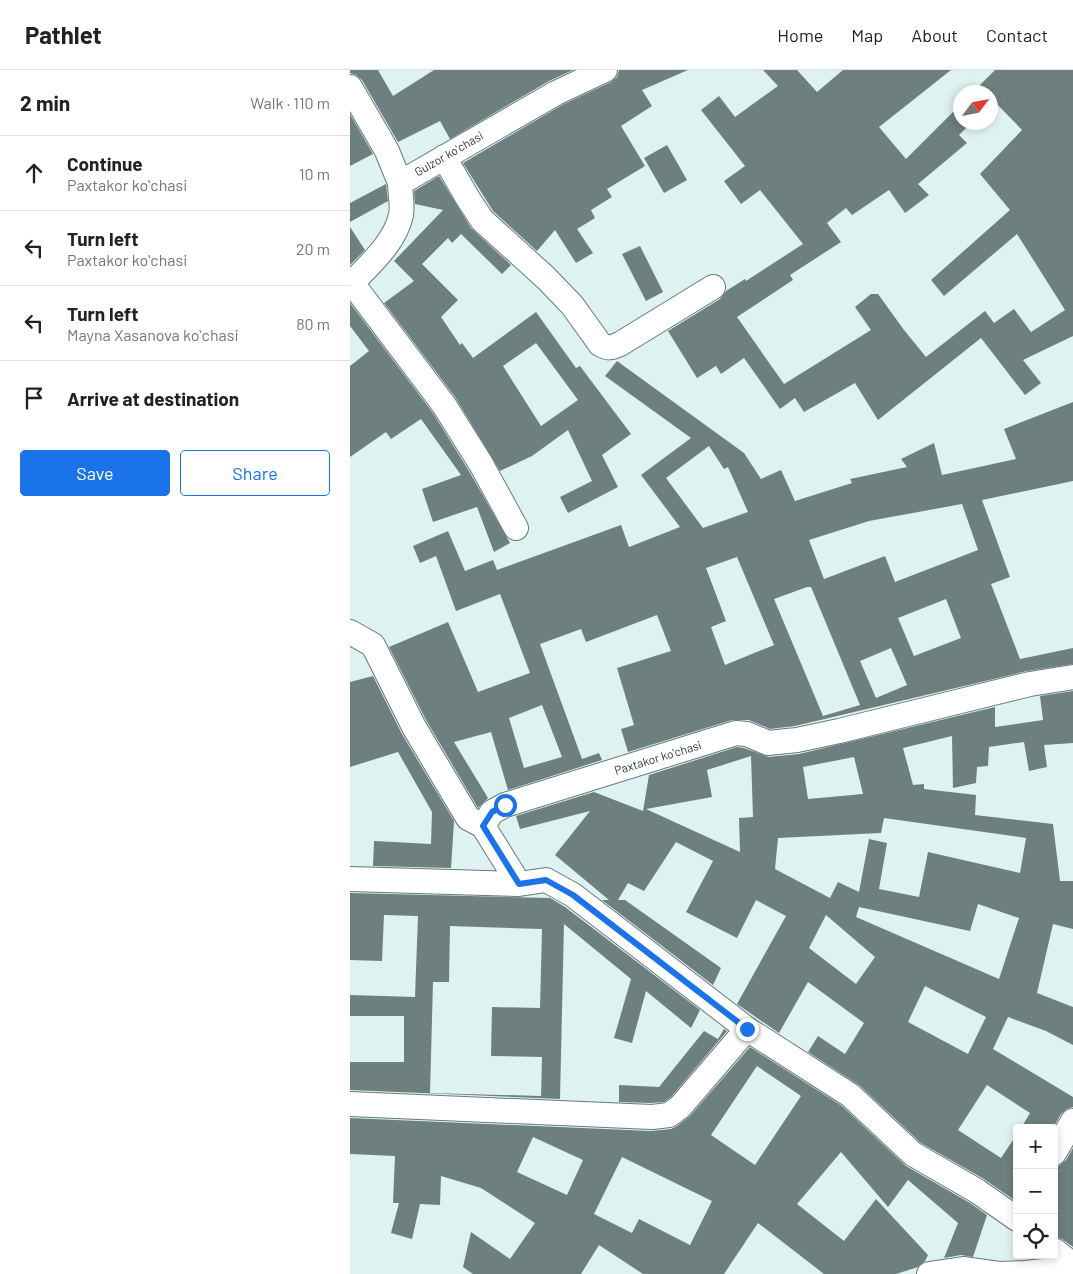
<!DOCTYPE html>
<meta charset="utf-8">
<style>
body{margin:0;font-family:Barlow,sans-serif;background:#f2f2f2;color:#222}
.controls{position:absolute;right:15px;bottom:15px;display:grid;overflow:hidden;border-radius:5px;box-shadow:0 2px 8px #0003}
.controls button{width:45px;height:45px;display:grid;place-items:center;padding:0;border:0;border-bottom:1px solid #e0e0e0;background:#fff;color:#222;font:25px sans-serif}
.compass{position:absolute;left:603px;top:15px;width:45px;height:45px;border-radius:50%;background:#fff;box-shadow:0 2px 8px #0003;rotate:58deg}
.stop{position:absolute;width:15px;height:15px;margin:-11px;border:4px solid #1a73e8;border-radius:50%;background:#fff}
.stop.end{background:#1a73e8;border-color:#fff;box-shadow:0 1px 5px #0008}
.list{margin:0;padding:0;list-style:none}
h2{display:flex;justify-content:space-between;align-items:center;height:65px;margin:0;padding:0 20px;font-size:21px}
h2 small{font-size:16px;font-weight:400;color:#767676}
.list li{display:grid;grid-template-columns:32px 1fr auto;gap:15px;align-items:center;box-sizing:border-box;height:75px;padding:0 20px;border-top:1px solid #e0e0e0}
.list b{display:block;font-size:19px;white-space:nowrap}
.list p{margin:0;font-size:16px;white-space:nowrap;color:#767676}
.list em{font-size:16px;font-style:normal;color:#767676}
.actions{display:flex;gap:10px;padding:15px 20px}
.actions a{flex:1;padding:11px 0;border:1px solid #1a73e8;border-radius:5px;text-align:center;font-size:18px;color:#1a73e8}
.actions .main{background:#1a73e8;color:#fff}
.icon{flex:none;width:28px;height:28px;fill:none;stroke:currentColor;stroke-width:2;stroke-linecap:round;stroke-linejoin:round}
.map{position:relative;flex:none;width:723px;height:1204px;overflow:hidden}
header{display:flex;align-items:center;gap:30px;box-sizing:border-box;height:70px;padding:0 25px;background:#fff;border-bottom:1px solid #e0e0e0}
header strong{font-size:24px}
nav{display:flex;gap:28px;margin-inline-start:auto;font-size:18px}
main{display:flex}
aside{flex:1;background:#fff}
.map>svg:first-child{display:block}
.building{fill:#6d807f;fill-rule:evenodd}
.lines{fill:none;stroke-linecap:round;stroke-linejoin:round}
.minor-casing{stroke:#677a79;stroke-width:26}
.minor{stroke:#fff;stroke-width:24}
.route{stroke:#1a73e8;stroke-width:6}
.labels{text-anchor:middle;stroke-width:5;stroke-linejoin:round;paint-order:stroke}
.street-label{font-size:12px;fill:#2f3736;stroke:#fff}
</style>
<header>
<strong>Pathlet</strong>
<nav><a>Home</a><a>Map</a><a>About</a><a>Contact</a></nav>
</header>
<main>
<aside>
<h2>2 min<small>Walk · 110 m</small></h2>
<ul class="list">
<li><svg class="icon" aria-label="ahead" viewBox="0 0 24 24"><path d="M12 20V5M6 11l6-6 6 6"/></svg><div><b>Continue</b><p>Paxtakor koʻchasi</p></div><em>10 m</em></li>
<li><svg class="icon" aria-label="left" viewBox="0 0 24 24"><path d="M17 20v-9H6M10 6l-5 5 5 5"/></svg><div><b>Turn left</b><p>Paxtakor koʻchasi</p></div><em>20 m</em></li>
<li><svg class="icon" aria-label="left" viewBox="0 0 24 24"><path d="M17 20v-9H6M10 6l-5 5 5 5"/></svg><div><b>Turn left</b><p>Mayna Xasanova koʻchasi</p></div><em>80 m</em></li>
<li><svg class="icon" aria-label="arrive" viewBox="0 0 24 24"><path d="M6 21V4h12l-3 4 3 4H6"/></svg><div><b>Arrive at destination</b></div></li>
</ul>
<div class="actions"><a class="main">Save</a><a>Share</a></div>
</aside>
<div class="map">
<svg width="723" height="1204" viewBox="0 0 723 1204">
<rect width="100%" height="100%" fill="#def2f1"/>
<path class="building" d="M 0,0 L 28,0 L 43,26 L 84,0 L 223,0 L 199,11 L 100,69 L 90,51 L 48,72 L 12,10 L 6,5 L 0,3 Z
M 269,0 L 338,0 L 292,20 L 302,36 L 271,56 L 295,96 L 257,119 L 262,127 L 241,140 L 245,148 L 227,159 L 243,183 L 226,193 L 205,160 L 187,181 L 143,141 L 113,93 L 212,35 L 261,12 L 267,7 Z
M 413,0 L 447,0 L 467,22 L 493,0 L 601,0 L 529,57 L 556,89 L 610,35 L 610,52 L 622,52 L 609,65 L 617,73 L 568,114 L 579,125 L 555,143 L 539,120 L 502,145 L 496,138 L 477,153 L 491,172 L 440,205 L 443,210 L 387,247 L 434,314 L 521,260 L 505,237 L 521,224 L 528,224 L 554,260 L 576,287 L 635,241 L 644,253 L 664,239 L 681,262 L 715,240 L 667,164 L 594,226 L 581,210 L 660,140 L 630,104 L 672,60 L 644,31 L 640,34 L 640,22 L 623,22 L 645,0 L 723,0 L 723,266 L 673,290 L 691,313 L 675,325 L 631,268 L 528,350 L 505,313 L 454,342 L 445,328 L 430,339 L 394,288 L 371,304 L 366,296 L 347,308 L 318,261 L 370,229 L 376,221 L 395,209 L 396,211 L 453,174 L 410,120 L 391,134 L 374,111 L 395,96 L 351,40 L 369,26 L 385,47 L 428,16 Z
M 0,44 L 23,84 L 0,96 Z
M 317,75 L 337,110 L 314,123 L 294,88 Z
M 89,106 L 121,158 L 161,195 L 152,204 L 111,164 L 102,173 L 98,168 L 72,194 L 108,230 L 91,247 L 110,275 L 112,273 L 123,288 L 186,242 L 226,298 L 230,296 L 281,364 L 252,385 L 268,417 L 218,443 L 210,427 L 242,411 L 218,360 L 182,386 L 150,401 L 105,327 L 34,233 L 64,211 L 44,191 L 93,140 L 65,134 L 64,121 ZM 186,273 L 228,330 L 191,356 L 153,296 Z
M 36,114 L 38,131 L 0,152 L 0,133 Z
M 0,157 L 15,180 L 0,195 Z
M 290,176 L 313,222 L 296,231 L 272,184 Z
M 0,233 L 83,343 L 119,401 L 160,473 L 144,482 L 127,437 L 83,452 L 72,419 L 111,405 L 71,349 L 41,369 L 36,362 L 0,387 L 0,296 L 19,281 L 0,256 Z
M 267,291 L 394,383 L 411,409 L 431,400 L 445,431 L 502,413 L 500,409 L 557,397 L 551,389 L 584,373 L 592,405 L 666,389 L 654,359 L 723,332 L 723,411 L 632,430 L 660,507 L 641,514 L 670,589 L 723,578 L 723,594 L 677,601 L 445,656 L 420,659 L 399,650 L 382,650 L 278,682 L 271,659 L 284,655 L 267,598 L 321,581 L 307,545 L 236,572 L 231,559 L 190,574 L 232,689 L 249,683 L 252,690 L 158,720 L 141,662 L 104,672 L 138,728 L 128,738 L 76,650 L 39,577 L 98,552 L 128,622 L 180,603 L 150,524 L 106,541 L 86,486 L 70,493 L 63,476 L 98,461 L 115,501 L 143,490 L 147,500 L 271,455 L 279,477 L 330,457 L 291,405 L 341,368 L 255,306 ZM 359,376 L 374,399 L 378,397 L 398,442 L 353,458 L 316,408 ZM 612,434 L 628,480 L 545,512 L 535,486 L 474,509 L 459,470 L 519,451 ZM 387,487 L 424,575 L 375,595 L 361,557 L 376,551 L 356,498 ZM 457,517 L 461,517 L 510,635 L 473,646 L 424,529 ZM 596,529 L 611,568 L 564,586 L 548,548 ZM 541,578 L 557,615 L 526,628 L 510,591 ZM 192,635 L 212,687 L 174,698 L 159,648 Z
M 23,606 L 52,664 L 104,751 L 101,798 L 23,796 L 24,771 L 81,774 L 82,742 L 48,682 L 0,697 L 0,612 Z
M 723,621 L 723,673 L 694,675 L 697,697 L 679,701 L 674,672 L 639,677 L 638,696 L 627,697 L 626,713 L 603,718 L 602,666 L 553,678 L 563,715 L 574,714 L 574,719 L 626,725 L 625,745 L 703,754 L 710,811 L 723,811 L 723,859 L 703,854 L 687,923 L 723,937 L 723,975 L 696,961 L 658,947 L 643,979 L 723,1027 L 723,1037 L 717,1039 L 711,1044 L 703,1058 L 671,1058 L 680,1043 L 637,1015 L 608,1060 L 651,1088 L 667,1064 L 667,1132 L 634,1109 L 571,1073 L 509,1015 L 458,982 L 468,966 L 495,984 L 514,953 L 458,912 L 429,963 L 387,934 L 436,846 L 406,830 L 387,868 L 336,842 L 363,791 L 326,772 L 294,821 L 278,813 L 268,830 L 275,830 L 371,898 L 363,915 L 252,830 L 259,830 L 205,785 L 240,741 L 170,759 L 166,746 L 244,722 L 293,741 L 299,705 L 387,677 L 394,678 L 419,687 L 449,684 L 645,637 L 645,657 L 693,650 L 690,626 ZM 401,686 L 403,747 L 389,748 L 390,782 L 296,739 L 362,727 L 357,700 ZM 504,687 L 513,724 L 458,729 L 453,697 ZM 534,748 L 676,768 L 670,803 L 578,782 L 569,827 L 529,819 L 537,773 L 519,769 L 509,822 L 488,812 L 480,828 L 425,799 L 428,768 L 531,763 ZM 628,834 L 669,848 L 649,909 L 506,847 L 509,837 L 620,861 ZM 476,845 L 525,887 L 506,914 L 459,878 ZM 575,916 L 636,947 L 618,984 L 558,952 Z
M 0,823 L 200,828 L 215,837 L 350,940 L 341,958 L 296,921 L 282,973 L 264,968 L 281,909 L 214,854 L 210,1029 L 0,1020 L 0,992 L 54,992 L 54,946 L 0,946 L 0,925 L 65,927 L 68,846 L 34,845 L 32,891 L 0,890 ZM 100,856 L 192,859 L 190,938 L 142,937 L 141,986 L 192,987 L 191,1026 L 80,1023 L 83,912 L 99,912 Z
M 374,959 L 377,961 L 321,1027 L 314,1032 L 301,1033 L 269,1032 L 269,1015 L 309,1017 L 354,961 L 368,969 Z
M 400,977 L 492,1036 L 556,1096 L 620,1133 L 637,1145 L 623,1187 L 611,1185 L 594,1188 L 608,1153 L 558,1110 L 538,1137 L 491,1082 L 447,1134 L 494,1171 L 526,1129 L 578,1185 L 575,1191 L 568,1197 L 546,1204 L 474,1204 L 408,1153 L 374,1204 L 293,1204 L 249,1175 L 231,1204 L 123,1204 L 113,1197 L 121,1162 L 160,1189 L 185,1153 L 131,1118 L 91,1106 L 90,1135 L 70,1134 L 62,1169 L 41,1163 L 49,1133 L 43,1133 L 45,1086 L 0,1084 L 0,1048 L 301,1061 L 321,1059 L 327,1056 L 340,1046 ZM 407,996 L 451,1026 L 405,1095 L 361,1065 ZM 183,1067 L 233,1090 L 217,1125 L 167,1102 ZM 272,1087 L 362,1131 L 340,1175 L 289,1149 L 282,1163 L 244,1144 Z
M 723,1078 L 723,1177 L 712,1169 L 704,1167 L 704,1097 L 710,1095 L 716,1090 Z"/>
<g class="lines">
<defs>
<path id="minor" d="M 0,17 L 37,81 L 50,113
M 94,87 L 117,127 L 132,150 L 196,208 L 222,235 L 250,274 C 258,279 261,278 270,274 L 363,217
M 2,213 L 94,335 L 131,394 L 166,458
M 0,215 C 19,195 45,173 51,145 C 53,135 50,123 50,113 L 206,23 L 255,0
M 0,562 L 23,575 L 64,657 L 118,748 L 133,756
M 0,809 L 169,814 L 133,756 L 142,742 L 155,735 L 386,663 L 397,664 L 418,673 L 447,670 L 489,661 L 680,614 L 723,607
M 169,814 L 196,810 L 223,825 L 397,959 L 500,1025 L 563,1084 L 627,1121 L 667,1149
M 0,1034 L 302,1047 L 319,1045 L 330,1037 L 397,959
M 704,1083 L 723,1051
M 704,1180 L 723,1195
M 579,1204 L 613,1199 L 649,1204 L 675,1203 L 723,1198"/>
</defs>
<use href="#minor" class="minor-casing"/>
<use href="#minor" class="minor"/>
</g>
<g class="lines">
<path class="route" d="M 155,735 L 142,742 L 133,756 L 169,814 L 196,810 L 223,825 L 397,959"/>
</g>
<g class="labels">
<g class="street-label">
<text transform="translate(99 84) rotate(-30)" y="4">Gulzor koʻchasi</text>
<text transform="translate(308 688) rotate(-17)" y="4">Paxtakor koʻchasi</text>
</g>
</g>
</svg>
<div class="controls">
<button>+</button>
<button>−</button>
<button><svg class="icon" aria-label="locate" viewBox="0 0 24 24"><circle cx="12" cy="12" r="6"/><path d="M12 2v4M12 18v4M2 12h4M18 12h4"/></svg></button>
</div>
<svg class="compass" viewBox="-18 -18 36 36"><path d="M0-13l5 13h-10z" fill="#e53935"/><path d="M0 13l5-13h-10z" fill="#767676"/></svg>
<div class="stop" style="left:155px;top:735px"></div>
<div class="stop end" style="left:397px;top:959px"></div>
</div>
</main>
